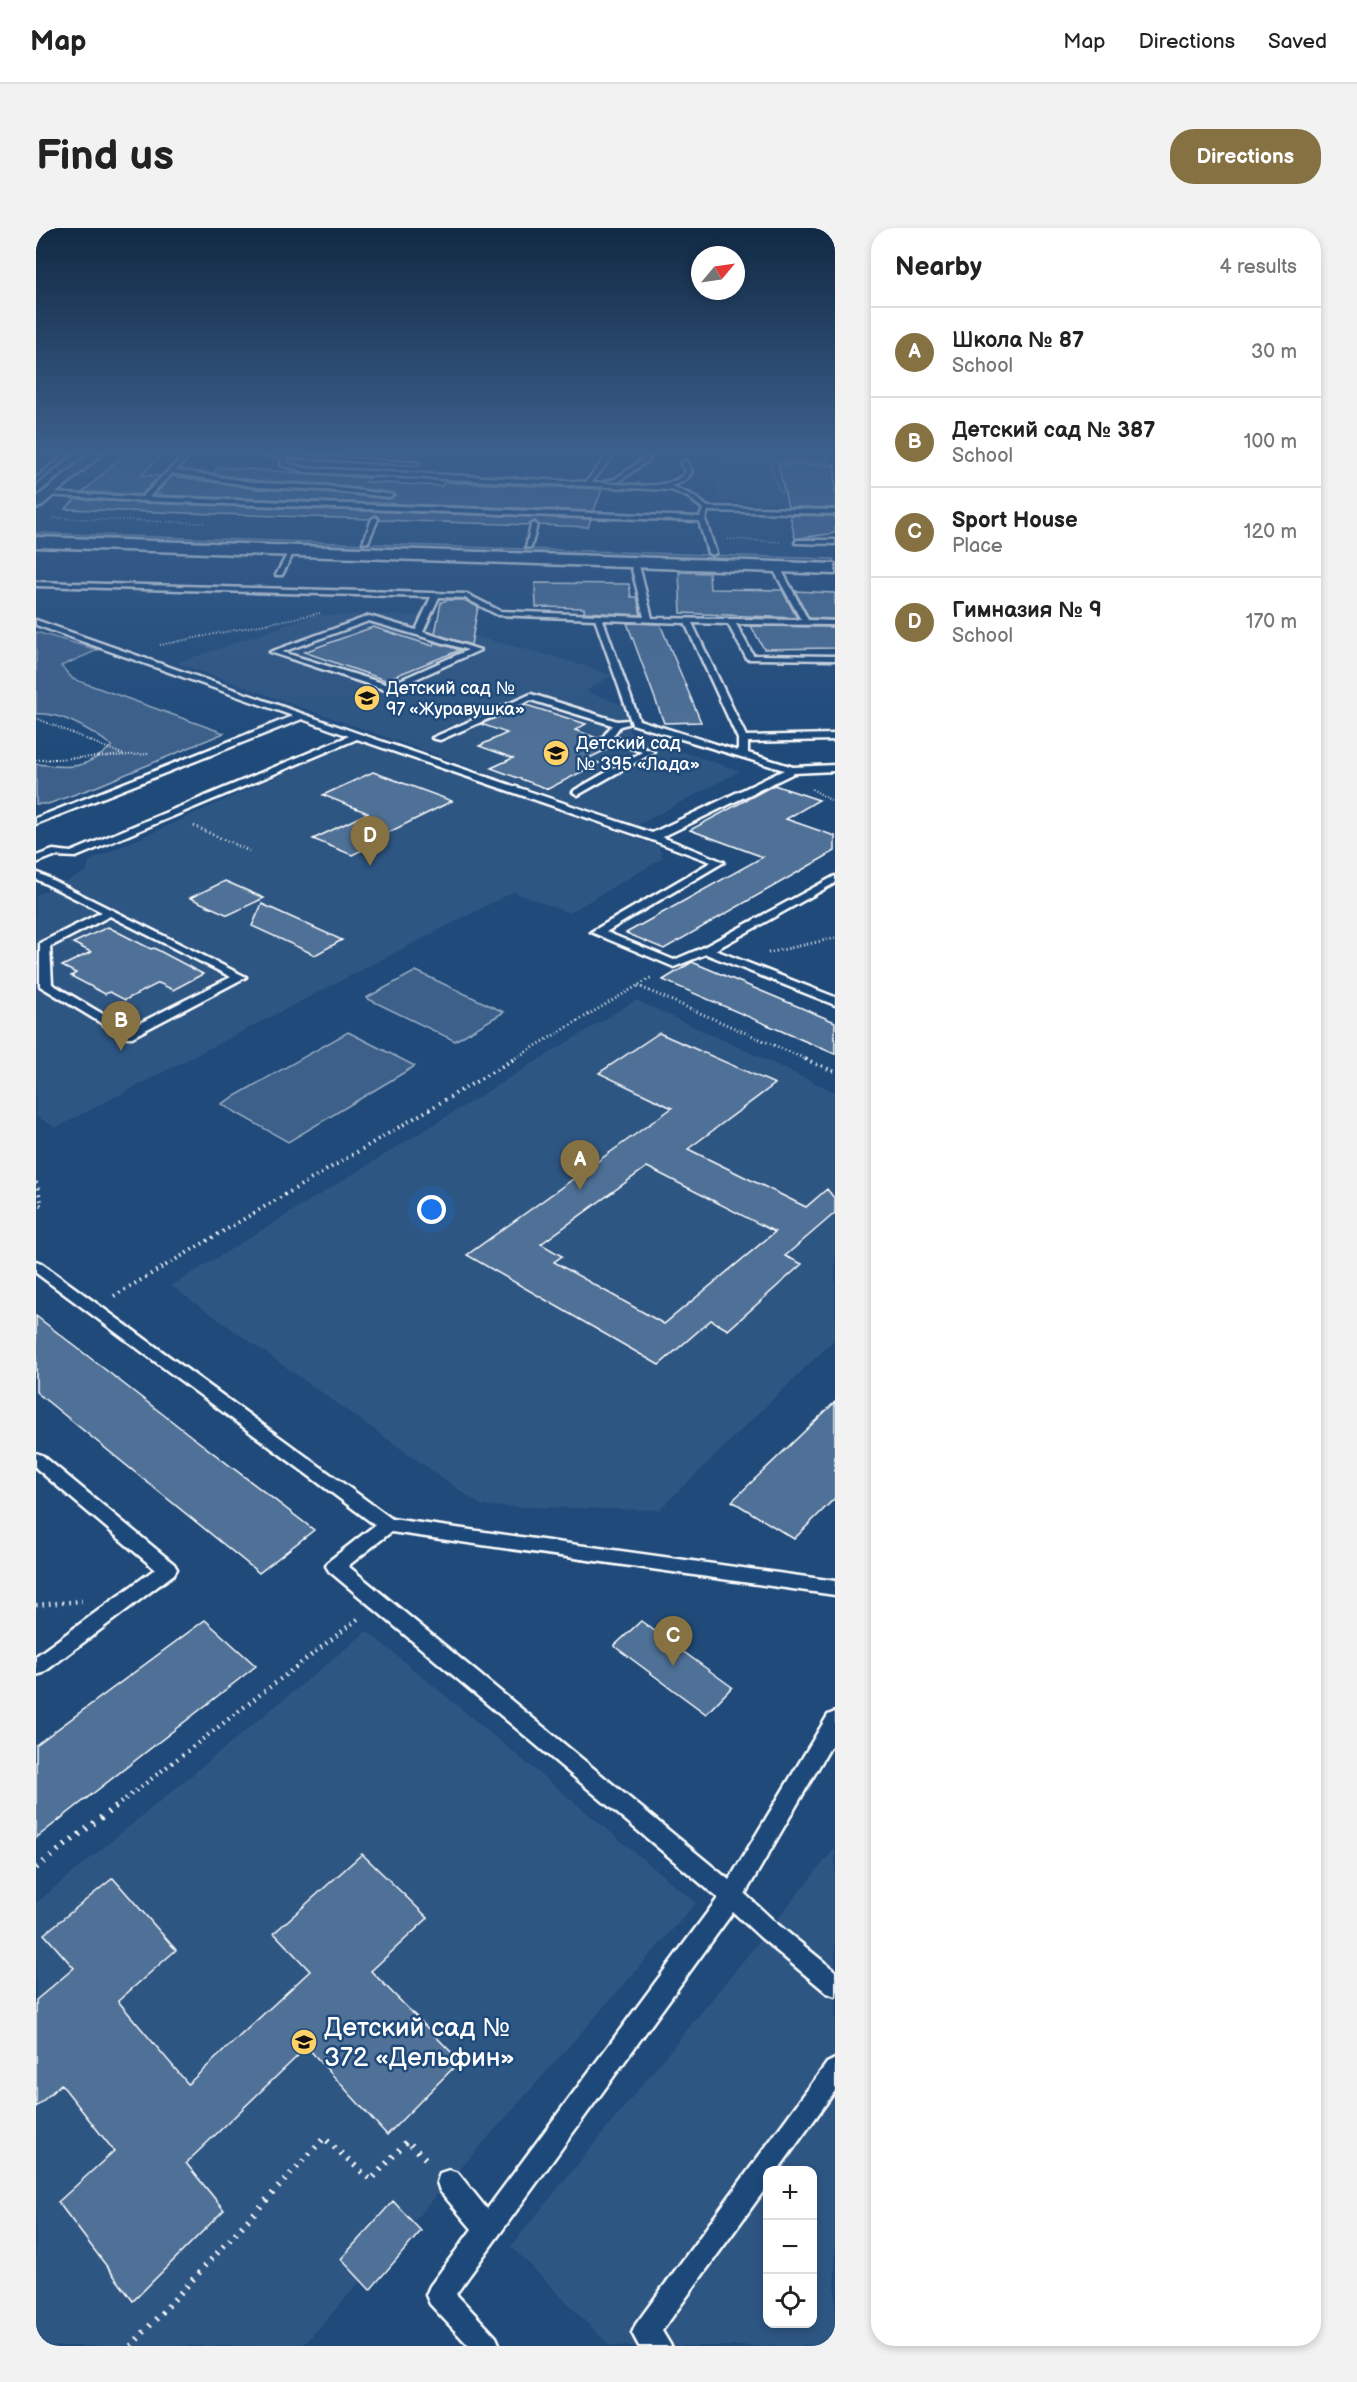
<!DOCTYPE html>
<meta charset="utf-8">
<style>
body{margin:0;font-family:"Balsamiq Sans",sans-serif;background:#f2f2f2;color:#222}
.controls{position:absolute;right:18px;bottom:18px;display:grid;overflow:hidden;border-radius:12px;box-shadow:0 3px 9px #0003}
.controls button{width:54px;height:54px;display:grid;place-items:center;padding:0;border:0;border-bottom:2px solid #e0e0e0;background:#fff;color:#222;font:30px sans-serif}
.compass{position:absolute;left:655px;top:18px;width:54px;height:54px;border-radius:50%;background:#fff;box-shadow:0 3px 9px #0003;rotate:61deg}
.you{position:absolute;left:396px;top:982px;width:21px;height:21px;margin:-15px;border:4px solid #fff;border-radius:50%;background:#1a73e8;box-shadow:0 0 0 9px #1a73e833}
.badge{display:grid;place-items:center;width:39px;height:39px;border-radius:50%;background:#857141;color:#fff;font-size:20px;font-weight:700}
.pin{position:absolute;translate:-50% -50px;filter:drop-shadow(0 2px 3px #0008)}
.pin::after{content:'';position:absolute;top:32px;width:21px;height:18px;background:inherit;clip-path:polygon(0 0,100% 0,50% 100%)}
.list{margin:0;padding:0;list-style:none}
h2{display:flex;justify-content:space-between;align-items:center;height:78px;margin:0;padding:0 24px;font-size:26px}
h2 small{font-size:20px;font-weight:400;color:#767676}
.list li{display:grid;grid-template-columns:39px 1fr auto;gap:18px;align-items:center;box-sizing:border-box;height:90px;padding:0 24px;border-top:2px solid #e0e0e0}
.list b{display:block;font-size:22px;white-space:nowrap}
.list p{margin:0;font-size:20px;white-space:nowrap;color:#767676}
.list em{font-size:20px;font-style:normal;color:#767676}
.icon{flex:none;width:33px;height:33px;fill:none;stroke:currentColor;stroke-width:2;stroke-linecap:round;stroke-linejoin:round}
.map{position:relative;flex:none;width:799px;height:2118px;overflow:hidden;border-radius:24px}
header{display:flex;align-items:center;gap:36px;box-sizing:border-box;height:84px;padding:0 30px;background:#fff;border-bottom:2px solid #e0e0e0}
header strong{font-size:28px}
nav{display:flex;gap:33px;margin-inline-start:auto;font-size:21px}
.intro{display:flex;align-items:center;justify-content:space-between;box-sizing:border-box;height:144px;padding:0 36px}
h1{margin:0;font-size:42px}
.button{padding:15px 27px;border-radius:24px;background:#857141;color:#fff;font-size:21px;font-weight:700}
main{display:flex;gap:36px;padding:0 36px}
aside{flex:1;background:#fff;border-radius:24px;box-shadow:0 3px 9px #0003}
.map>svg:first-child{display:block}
.built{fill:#2e5683;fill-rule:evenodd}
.green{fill:#3c618b;stroke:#9eb0c5;stroke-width:1.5}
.building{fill:#507197;stroke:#fff;stroke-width:1.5;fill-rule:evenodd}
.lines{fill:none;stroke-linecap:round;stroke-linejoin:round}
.service-casing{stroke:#fff;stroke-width:5}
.minor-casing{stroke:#fff;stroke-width:5}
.secondary-casing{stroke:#fff;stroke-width:5}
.path-far5{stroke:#fff;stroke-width:1.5;stroke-dasharray:1 2;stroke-linecap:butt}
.path-far4{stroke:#fff;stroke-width:2;stroke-dasharray:1 2;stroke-linecap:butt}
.path-far3{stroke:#fff;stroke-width:3;stroke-dasharray:1 3;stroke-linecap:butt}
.path-far2{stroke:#fff;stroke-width:4;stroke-dasharray:1.5 4.5;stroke-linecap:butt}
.path-far1{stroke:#fff;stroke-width:4.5;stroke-dasharray:1.5 5;stroke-linecap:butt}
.path{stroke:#fff;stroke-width:6;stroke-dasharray:2 7;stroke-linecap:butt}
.service{fill:#1f4a7a;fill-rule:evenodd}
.minor{fill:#1f4a7a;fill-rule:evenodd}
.secondary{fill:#1f4a7a;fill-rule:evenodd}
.labels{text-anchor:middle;stroke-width:5;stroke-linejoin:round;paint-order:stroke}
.far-poi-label{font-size:18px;fill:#fff;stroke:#1f4a7a;text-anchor:start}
.near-poi-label{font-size:26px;fill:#fff;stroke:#1f4a7a;text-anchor:start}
</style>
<header>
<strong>Map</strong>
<nav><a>Map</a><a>Directions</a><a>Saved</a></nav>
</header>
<div class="intro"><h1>Find us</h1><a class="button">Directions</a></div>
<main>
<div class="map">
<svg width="799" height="2118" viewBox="0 0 799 2118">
<rect width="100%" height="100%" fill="#1f4a7a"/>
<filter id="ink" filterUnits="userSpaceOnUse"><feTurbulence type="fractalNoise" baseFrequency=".0167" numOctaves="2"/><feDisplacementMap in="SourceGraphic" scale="12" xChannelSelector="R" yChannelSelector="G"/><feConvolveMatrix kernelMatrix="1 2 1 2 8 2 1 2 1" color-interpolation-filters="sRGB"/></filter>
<g filter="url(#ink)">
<path class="built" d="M 571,225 L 673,225 L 672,236 L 576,231 L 578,228 Z
M 677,225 L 799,225 L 799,277 L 682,273 Z
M 279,387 L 400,387 L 394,397 L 520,429 L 576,447 L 550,463 L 587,477 L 590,494 L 595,506 L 704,543 L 600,598 L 141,435 Z
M 322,512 L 622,618 L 627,630 L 533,685 L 477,664 L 19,900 L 0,887 L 0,667 L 51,643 L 53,633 Z
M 600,772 L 799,864 L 799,1111 L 623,1282 L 446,1278 L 135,1058 Z
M 331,1403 L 660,1675 L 267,2118 L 0,2118 L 0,1675 Z
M 799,1620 L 799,2118 L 574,2118 L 475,2018 ZM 732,1942 L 776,1942 L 776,2096 L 732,2096 Z"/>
<path class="green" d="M 715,225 L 789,225 L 792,233 L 717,231 Z
M 0,305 L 797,331 L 799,336 L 0,308 Z
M 0,404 L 62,422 L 25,438 L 37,451 L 188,505 L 62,558 L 12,576 L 0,576 L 0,536 C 34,540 49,542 76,518 C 56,503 26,484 0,486 Z
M 380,743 L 468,784 L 419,813 L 330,770 Z
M 312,804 L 379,838 L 252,914 L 185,876 Z"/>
<path class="building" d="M 90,225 L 128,225 L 106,247 L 124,248 L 105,267 L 47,264 Z
M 742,236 L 799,237 L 799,280 L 752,279 Z
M 183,239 L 333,250 L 330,254 L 406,258 L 408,254 L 566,261 L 558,283 L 118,267 L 136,248 L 222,261 L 289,264 L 354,271 L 359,267 L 357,265 L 289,256 L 222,253 L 177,246 Z
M 40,271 L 107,275 L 555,291 L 552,299 L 503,297 L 499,293 L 493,297 L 344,292 L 340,287 L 334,291 L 29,281 Z
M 754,287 L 799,288 L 799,305 L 759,311 Z
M 643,344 L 673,345 L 674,361 L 746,362 L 761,390 L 645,385 Z
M 499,355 L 593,356 L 595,369 L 601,369 L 605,387 L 548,384 L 548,380 L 500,379 Z
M 759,363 L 799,365 L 799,391 L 773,390 Z
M 412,372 L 428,372 L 442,379 L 435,417 L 399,406 L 405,374 Z
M 591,395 L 624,396 L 665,494 L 628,495 Z
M 715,398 L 799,399 L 799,420 L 728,421 Z
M 337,399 L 397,418 L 398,414 L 424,422 L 349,452 L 268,424 Z
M 490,477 L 550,496 L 539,502 L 580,517 L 551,531 L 563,535 L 512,561 L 455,540 L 477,530 L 443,518 L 471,505 L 445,496 Z
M 337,544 L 416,573 L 341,610 L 347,612 L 316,627 L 277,611 L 332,585 L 287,567 Z
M 738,557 L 783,572 L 750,591 L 799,608 L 799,623 L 628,721 L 590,705 L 727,629 L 654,602 Z
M 189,653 L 228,670 L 192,687 L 154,670 Z
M 226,676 L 306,712 L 279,727 L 216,698 Z
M 72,699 L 115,721 L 118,720 L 167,746 L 137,762 L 123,755 L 89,772 L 74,764 L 69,766 L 35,748 L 40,745 L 26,738 L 55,724 L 37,715 Z
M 656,734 L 799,794 L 799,826 L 627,752 Z
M 623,805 L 739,856 L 652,921 L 770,979 L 791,961 L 799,971 L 799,985 L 749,1028 L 766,1036 L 692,1102 L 675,1092 L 623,1137 L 431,1027 L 636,880 L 563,845 ZM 611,939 L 739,1004 L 628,1096 L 518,1034 L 526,1028 L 505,1016 Z
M 0,1088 L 155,1208 L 278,1302 L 223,1345 L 0,1164 Z
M 799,1174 L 799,1270 L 758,1311 L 696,1273 Z
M 169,1392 L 220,1438 L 0,1610 L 0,1517 Z
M 605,1393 L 696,1459 L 670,1486 L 578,1418 Z
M 326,1626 L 392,1690 L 335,1743 L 424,1833 L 351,1907 L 271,1819 L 150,1935 L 188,1982 L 97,2073 L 22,1974 L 78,1923 L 25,1856 L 0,1879 L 0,1772 L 38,1740 L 8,1706 L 77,1650 L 140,1722 L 82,1773 L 152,1856 L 274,1743 L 238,1705 Z
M 357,1973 L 385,2003 L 334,2062 L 305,2031 Z"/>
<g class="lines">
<defs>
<path id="service" d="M 31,225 L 37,225 L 0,255 L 0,250 Z
M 150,225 L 156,225 L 140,242 L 222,255 L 289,258 L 357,267 L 354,269 L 289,262 L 222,259 L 136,245 L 113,269 L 664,289 L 667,281 L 652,269 L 635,262 L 270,244 L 245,237 L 246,229 L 212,225 L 237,225 L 384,235 L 381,237 L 252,229 L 250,235 L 270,240 L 550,254 L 573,225 L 579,225 L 556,254 C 579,255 637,266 650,243 L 645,236 L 650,232 L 656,243 C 652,252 645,255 635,258 L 656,267 L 672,279 L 799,282 L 799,286 L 672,283 L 669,291 L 680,325 L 676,327 L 672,325 L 663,293 L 107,273 L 8,267 L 11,265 L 106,269 Z
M 609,230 L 614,231 L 582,254 L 570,253 L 579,251 Z
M 339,289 L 342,291 L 332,314 L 327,315 L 336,291 Z
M 498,295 L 501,297 L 495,319 L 490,320 L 495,297 Z
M 761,312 L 799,312 L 799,316 L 759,315 Z
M 254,321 L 259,322 L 246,347 L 240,347 Z
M 598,331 L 602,333 L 616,390 L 765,392 L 735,337 L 739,335 L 743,337 L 772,392 L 799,393 L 799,397 L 700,396 L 717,427 L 799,428 L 799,432 L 711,431 L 692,396 L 656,395 L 710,508 L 799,506 L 799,512 L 712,514 L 712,525 L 757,539 L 799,537 L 799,543 L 758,545 L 626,609 L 688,634 L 570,704 L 638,732 L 666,720 L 799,648 L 799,655 L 679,722 L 799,769 L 799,777 L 670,726 L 638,739 L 555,704 L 675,634 L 613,611 L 321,511 L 40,629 L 18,628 L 0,635 L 0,628 L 17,622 L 35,624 L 313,508 L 266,491 L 0,596 L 0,590 L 257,488 L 0,397 L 0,392 L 324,506 L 616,605 L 748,542 L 596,496 L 559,391 L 462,387 L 429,370 L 403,369 L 387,404 L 444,422 L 353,463 L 234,424 L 333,388 L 380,402 L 395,369 L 0,358 L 0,354 L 431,366 L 464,383 L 608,389 L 594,333 ZM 567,392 L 649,395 L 702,511 L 702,523 L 603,492 ZM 333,393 L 432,422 L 353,457 L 246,424 Z
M 495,466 L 581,493 L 592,492 L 592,496 L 584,498 L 577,508 L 618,524 L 542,567 L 537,564 L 539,562 L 606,524 L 569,511 L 567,509 L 576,497 L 495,472 L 404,512 L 396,510 Z
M 0,644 L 210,749 L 96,809 L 88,809 L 4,758 L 4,715 L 66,684 L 0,651 ZM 74,688 L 195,749 L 92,801 L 16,756 L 14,719 Z
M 0,1033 L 5,1035 L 356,1291 L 799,1353 L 799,1367 L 355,1304 L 312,1338 L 693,1652 L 792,1487 L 799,1484 L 799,1511 L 709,1666 L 740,1695 L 799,1743 L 799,1768 L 791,1765 L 724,1709 L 697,1684 L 420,2066 L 460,2109 L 464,2118 L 433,2118 L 394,2076 L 390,2067 L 394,2058 L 436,2001 L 404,1963 L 401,1954 L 404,1945 L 413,1942 L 422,1945 L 451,1981 L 682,1670 L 293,1343 L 290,1338 L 293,1333 L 339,1297 L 0,1045 Z
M 0,1225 L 6,1227 L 138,1336 L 141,1341 L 138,1346 L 7,1445 L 0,1447 L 0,1428 L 119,1341 L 0,1240 Z
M 799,1831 L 799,1863 L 742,1942 L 732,1942 L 732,1957 L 626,2103 L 635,2118 L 603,2118 L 596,2105 L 600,2096 L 791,1835 Z"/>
<path id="minor" d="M 55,225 L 67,225 L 4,279 L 0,280 L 0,270 Z"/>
<path id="secondary" d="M 0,309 L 799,336 L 799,346 L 0,319 Z"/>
</defs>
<use href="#service" class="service-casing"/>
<use href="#minor" class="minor-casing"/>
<use href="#secondary" class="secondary-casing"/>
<path class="path-far5" d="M 746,264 L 744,264 L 732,233 L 799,235
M 17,290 L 169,295
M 692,311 L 744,314"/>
<path class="path-far4" d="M 124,417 L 284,385
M 0,490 L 88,527
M 0,532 L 113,526
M 776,561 L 799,575"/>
<path class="path-far3" d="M 158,598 L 213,623
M 732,725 L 799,710
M 602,758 L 772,832
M 476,832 L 616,749"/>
<path class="path-far2" d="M 769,831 L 799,844
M 0,954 L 6,977 L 0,978
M 78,1068 L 478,831"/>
<path class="path-far1" d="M 0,1377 L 46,1373
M 79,1579 L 323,1390"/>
<path class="path" d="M 0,1640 L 80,1578
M 95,2118 L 288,1910 L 335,1952 L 371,1913 L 394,1935"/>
<use href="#service" class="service"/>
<use href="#minor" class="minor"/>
<use href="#secondary" class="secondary"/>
</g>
</g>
<linearGradient id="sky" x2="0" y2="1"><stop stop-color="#112943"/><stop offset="0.43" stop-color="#3c608d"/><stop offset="1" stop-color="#3c608d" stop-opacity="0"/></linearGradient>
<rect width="799" height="521" fill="url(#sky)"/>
<defs>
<symbol id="school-disc" viewBox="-11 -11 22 22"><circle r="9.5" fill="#ffd166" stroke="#1f4a7a"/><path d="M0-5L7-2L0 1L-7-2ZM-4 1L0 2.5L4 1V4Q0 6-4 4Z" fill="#111"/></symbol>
</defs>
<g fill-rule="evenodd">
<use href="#school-disc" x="316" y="455" width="30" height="30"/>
<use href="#school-disc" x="505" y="510" width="30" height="30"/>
<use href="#school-disc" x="253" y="1799" width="30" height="30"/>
</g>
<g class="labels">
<g class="far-poi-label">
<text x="350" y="466">Детский сад №<tspan x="350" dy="21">97 «Журавушка»</tspan></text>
<text x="540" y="521">Детский сад<tspan x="540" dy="21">№ 395 «Лада»</tspan></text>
</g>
<g class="near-poi-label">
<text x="288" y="1808">Детский сад №<tspan x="288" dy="30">372 «Дельфин»</tspan></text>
</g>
</g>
</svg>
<div class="controls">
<button>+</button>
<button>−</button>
<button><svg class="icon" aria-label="locate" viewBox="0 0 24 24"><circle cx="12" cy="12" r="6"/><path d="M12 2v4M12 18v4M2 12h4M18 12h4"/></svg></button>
</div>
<svg class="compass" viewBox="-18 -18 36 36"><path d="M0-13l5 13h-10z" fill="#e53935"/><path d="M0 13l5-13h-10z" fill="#767676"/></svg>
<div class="you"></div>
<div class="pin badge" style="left:544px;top:962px">A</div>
<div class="pin badge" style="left:85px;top:823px">B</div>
<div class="pin badge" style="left:637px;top:1438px">C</div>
<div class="pin badge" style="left:334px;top:638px">D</div>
</div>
<aside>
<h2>Nearby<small>4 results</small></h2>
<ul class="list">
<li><span class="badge">A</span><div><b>Школа № 87</b><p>School</p></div><em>30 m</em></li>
<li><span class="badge">B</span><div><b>Детский сад № 387</b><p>School</p></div><em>100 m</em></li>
<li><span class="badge">C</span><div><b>Sport House</b><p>Place</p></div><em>120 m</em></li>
<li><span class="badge">D</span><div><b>Гимназия № 9</b><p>School</p></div><em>170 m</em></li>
</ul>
</aside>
</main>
